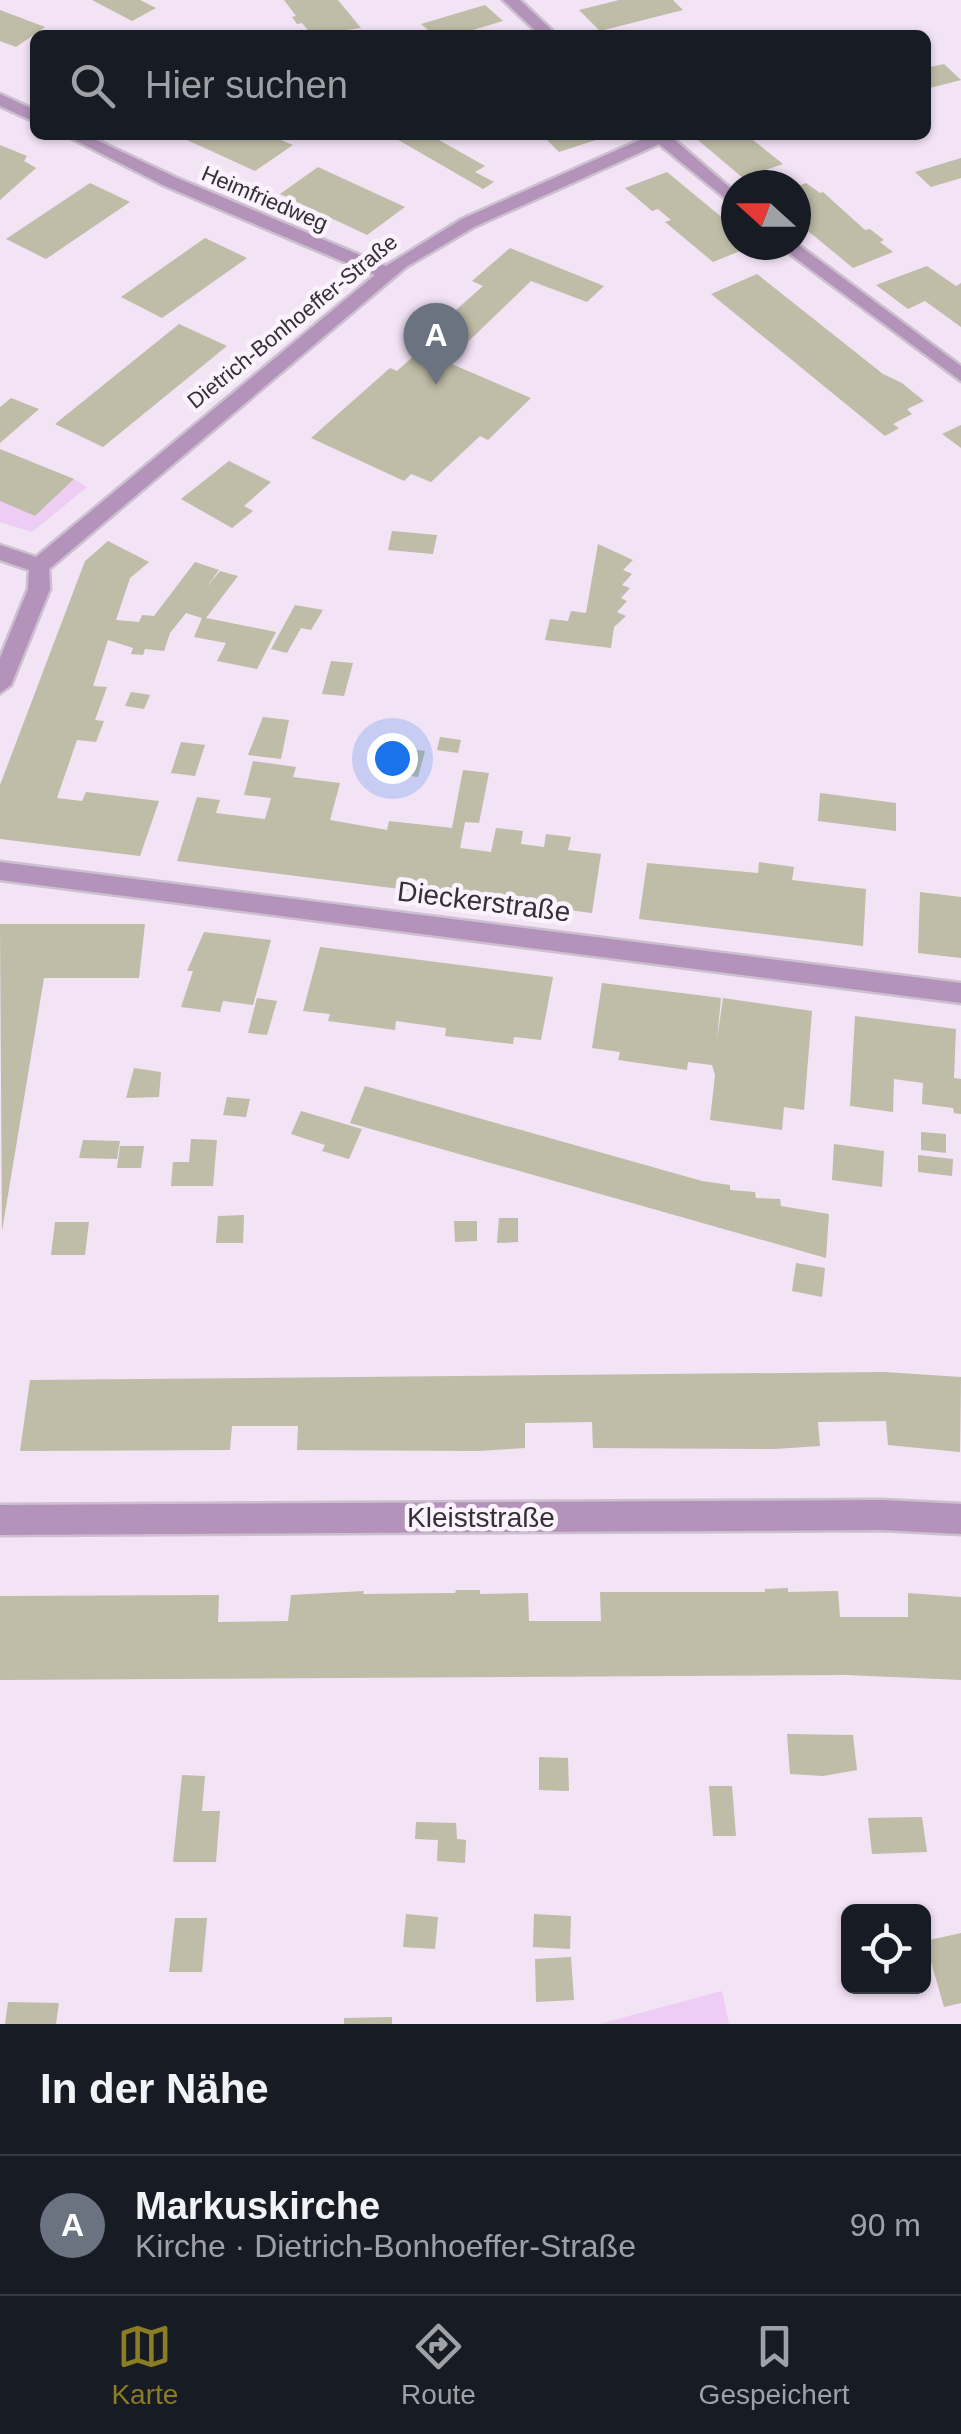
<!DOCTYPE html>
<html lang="de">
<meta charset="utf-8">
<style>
body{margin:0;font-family:Helvetica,sans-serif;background:#242831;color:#f1f3f6}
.controls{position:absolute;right:30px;bottom:30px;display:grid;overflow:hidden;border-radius:15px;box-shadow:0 2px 8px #0004}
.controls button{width:90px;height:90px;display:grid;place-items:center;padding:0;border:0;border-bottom:2px solid #363941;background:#171b24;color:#f1f3f6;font:50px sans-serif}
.compass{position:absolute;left:721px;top:170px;width:90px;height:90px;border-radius:50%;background:#171b24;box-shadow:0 2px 8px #0004;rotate:291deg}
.you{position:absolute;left:392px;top:758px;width:35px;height:35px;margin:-25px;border:8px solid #fff;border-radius:50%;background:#1a73e8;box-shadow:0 0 0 15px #1a73e833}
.badge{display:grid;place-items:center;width:65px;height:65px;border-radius:50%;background:#8a7d24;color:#fff;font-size:32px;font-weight:700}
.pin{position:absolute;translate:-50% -82px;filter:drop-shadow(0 2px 5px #0008)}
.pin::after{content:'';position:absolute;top:52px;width:35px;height:30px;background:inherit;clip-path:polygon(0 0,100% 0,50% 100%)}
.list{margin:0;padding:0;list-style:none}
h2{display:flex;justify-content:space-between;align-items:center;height:130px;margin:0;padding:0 40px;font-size:42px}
h2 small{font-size:32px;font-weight:400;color:#9ea1a6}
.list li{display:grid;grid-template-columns:65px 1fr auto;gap:30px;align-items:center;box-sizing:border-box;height:140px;padding:0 40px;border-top:2px solid #363941}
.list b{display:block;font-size:38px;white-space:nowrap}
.list p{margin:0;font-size:32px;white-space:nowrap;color:#9ea1a6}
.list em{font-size:32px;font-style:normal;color:#9ea1a6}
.icon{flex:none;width:55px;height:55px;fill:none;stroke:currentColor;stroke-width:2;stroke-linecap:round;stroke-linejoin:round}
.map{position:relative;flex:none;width:961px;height:2024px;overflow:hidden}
.search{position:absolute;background:#171b24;box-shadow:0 2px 8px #0004;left:30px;right:30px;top:30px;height:110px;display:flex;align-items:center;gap:25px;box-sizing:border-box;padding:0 35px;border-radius:15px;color:#9ea1a6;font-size:38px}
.sheet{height:270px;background:#171b24}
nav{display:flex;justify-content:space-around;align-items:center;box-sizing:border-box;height:140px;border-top:2px solid #363941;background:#171b24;font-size:28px;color:#9ea1a6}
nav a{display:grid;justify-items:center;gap:5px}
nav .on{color:#8a7d24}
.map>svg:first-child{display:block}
.green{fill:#eecdf5}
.building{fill:#bfbca7}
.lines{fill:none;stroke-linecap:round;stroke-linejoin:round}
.minor-casing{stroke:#ccbfcf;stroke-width:5}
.minor{fill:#b393b9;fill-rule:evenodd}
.labels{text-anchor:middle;stroke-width:9;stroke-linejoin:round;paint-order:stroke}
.far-street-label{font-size:22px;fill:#353036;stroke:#fbf2fd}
.street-label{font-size:28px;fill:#353036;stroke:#fbf2fd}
</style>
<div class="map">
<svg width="961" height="2024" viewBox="0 0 961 2024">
<rect width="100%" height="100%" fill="#f2e3f5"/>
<path class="green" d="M 74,479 L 87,487 L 32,532 L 0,522 L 0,501 L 35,516 Z
M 722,1991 L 729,2024 L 599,2024 Z"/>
<path class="building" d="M 92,0 L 140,0 L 156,8 L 132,21 Z
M 284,0 L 338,0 L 361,28 L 312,35 L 302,23 L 297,24 L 292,17 L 296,16 Z
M 619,0 L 673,0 L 683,10 L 600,31 L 579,10 Z
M 485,5 L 503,21 L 456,35 L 434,35 L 421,24 Z
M 0,10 L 45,27 L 16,47 L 0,41 Z
M 944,64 L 961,80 L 926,89 L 926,68 Z
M 176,135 L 269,135 L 293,145 L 255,171 Z
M 402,135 L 430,135 L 485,166 L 475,172 L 494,182 L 483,189 L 395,138 Z
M 542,135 L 608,135 L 608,136 L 559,152 Z
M 692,135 L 753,135 L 757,139 L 753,140 L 783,164 L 743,178 Z
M 0,145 L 27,156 L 24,161 L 36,168 L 0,200 Z
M 961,158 L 961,178 L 931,187 L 915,172 Z
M 318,167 L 405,207 L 367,235 L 280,194 Z
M 667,172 L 736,229 L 736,245 L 755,245 L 713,262 L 665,222 L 671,220 L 658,209 L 652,211 L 625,188 Z
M 90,183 L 130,202 L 46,259 L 6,239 Z
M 806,183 L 820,193 L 823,192 L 865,230 L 870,229 L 884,240 L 880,242 L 893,252 L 853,268 L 796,221 L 796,187 Z
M 205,238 L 247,258 L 162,318 L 121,297 Z
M 510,248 L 604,286 L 587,302 L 531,281 L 447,362 L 531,398 L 488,440 L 480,436 L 431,482 L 411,474 L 404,481 L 311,438 L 390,368 L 397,371 L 427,344 L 421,341 L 483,286 L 472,281 Z
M 927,266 L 956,286 L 961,283 L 961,327 L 925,301 L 908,309 L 876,285 Z
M 757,274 L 883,374 L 902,383 L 924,401 L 907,409 L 912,414 L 893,424 L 899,428 L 885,436 L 711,294 Z
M 179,324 L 227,346 L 103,447 L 55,424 Z
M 11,398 L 39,409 L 0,443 L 0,407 Z
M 961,425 L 961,448 L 942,434 Z
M 0,449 L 74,479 L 35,516 L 0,501 Z
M 229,461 L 271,482 L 244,506 L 253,511 L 232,528 L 181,499 Z
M 392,531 L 437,535 L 433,554 L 388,550 Z
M 108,541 L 149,562 L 130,578 L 116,620 L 139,622 L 142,615 L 154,616 L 195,562 L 219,570 L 206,588 L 220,571 L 238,576 L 206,618 L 276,632 L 257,669 L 217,661 L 226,643 L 194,637 L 202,618 L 186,613 L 170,633 L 164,651 L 145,649 L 143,655 L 131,654 L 133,648 L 108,640 L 93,686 L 107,687 L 95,720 L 104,721 L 96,742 L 77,740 L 57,798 L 82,801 L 86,792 L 159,801 L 140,856 L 0,839 L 0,785 L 85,561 Z
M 598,544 L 633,560 L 623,570 L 632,574 L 622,585 L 630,588 L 621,598 L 627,601 L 617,612 L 626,616 L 614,627 L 611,648 L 545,640 L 550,619 L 568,621 L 571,611 L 586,613 Z
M 295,605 L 323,610 L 311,630 L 301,628 L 287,653 L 271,649 Z
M 331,661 L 353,663 L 344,696 L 322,694 Z
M 131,692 L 150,695 L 144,709 L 125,706 Z
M 263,717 L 289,720 L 281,759 L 248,755 Z
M 440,737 L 461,740 L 458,753 L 437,750 Z
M 181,742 L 205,745 L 195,776 L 171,773 Z
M 407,749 L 425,751 L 418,777 L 401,775 Z
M 253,761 L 296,767 L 293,777 L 340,783 L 330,820 L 387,830 L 389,821 L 452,828 L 463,770 L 489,773 L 479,823 L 465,822 L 460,848 L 491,852 L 496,828 L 523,831 L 521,844 L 544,847 L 546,834 L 571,837 L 568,850 L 601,854 L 592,913 L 177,861 L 197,797 L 220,800 L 216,813 L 265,819 L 271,798 L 244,795 Z
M 820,793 L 896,803 L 896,831 L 818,821 Z
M 759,862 L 794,867 L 792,880 L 866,889 L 863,946 L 639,919 L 647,863 L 758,873 Z
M 920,892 L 961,897 L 961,958 L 918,953 Z
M 0,924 L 145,924 L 139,978 L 44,978 L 2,1231 Z
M 204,932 L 271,940 L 253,1005 L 223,1001 L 220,1012 L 181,1007 L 193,971 L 187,971 Z
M 320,947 L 553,977 L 541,1040 L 514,1037 L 513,1044 L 445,1036 L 446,1028 L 396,1021 L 395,1030 L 328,1021 L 330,1014 L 303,1011 Z
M 602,983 L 721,998 L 717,1040 L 723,998 L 812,1011 L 804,1110 L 784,1107 L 782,1130 L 710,1120 L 715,1075 L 712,1065 L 688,1062 L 687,1070 L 618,1060 L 620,1052 L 592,1048 Z
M 257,998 L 277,1001 L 267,1035 L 248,1033 Z
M 855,1016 L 956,1029 L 954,1078 L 961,1079 L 961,1114 L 954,1113 L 953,1108 L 922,1104 L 923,1083 L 894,1079 L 893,1112 L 850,1106 Z
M 134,1068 L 161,1072 L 159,1097 L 126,1098 Z
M 365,1086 L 702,1181 L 730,1185 L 730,1190 L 755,1192 L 756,1198 L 780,1199 L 781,1206 L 829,1214 L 826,1258 L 350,1123 Z
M 227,1097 L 250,1099 L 246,1117 L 223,1115 Z
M 301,1111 L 362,1129 L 349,1159 L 322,1151 L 325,1145 L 291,1134 Z
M 921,1132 L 946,1134 L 946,1153 L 921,1150 Z
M 191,1139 L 217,1140 L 213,1186 L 171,1186 L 173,1162 L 189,1162 Z
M 83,1140 L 120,1141 L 117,1159 L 79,1158 Z
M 834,1144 L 884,1151 L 882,1187 L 832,1180 Z
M 120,1146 L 144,1146 L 141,1168 L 117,1168 Z
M 918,1155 L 953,1159 L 952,1176 L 918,1172 Z
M 244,1215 L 243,1243 L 216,1243 L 218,1216 Z
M 499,1218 L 518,1218 L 518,1242 L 497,1243 Z
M 454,1221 L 477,1221 L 477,1241 L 455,1242 Z
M 55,1222 L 89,1222 L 85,1255 L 51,1255 Z
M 796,1263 L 825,1268 L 822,1297 L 792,1291 Z
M 884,1372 L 961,1377 L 960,1452 L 888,1445 L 886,1421 L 818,1422 L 820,1446 L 774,1449 L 593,1448 L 592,1422 L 525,1423 L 525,1448 L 479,1451 L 297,1450 L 298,1426 L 232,1426 L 230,1450 L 20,1451 L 30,1380 Z
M 788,1588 L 788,1592 L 838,1591 L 840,1617 L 908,1617 L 908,1593 L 961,1597 L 961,1680 L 847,1675 L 0,1680 L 0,1596 L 219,1595 L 218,1622 L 288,1621 L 291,1595 L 364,1591 L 363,1594 L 455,1593 L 456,1590 L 480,1590 L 480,1594 L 528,1593 L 529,1621 L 601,1621 L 600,1592 L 765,1592 L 765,1589 Z
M 787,1734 L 853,1735 L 857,1770 L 823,1776 L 790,1774 Z
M 539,1757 L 568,1758 L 569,1791 L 539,1790 Z
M 182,1775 L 205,1776 L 202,1811 L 220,1811 L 216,1862 L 173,1862 Z
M 709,1786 L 732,1786 L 736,1836 L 713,1836 Z
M 922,1817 L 927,1852 L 872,1854 L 868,1818 Z
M 416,1822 L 456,1823 L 457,1839 L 466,1840 L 465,1863 L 437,1861 L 438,1840 L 415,1839 Z
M 406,1914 L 438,1917 L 435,1949 L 403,1947 Z
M 534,1914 L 571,1916 L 570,1949 L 533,1947 Z
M 175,1918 L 207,1918 L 202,1972 L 169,1972 Z
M 961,1933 L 961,2003 L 944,2007 L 925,1941 Z
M 571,1957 L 574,2000 L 536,2002 L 535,1959 Z
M 8,2002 L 59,2003 L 56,2024 L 5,2024 Z
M 392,2017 L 392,2024 L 344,2024 L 344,2018 Z"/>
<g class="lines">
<defs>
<path id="minor" d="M 503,0 L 520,0 L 557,35 L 540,35 Z
M 0,94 L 35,110 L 35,122 L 0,106 Z
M 65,135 L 86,135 L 177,178 L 386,266 L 462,219 L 651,135 L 669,135 L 736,193 L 736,207 L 659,144 L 474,227 L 406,267 L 49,569 L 50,589 L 11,685 L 0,693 L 0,658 L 28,589 L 29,570 L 0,560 L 0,545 L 36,557 L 375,275 L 165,186 Z
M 796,243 L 961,366 L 961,381 L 778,245 Z
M 0,862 L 961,983 L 961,1003 L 0,880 Z
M 882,1500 L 961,1504 L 961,1534 L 882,1530 L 0,1535 L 0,1505 Z"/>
</defs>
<use href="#minor" class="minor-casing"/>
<use href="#minor" class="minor"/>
</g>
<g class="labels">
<g class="far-street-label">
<text transform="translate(265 198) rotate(23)" y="8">Heimfriedweg</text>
<text transform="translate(292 321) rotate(-39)" y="8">Dietrich-Bonhoeffer-Straße</text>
</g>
<g class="street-label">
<text transform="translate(484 901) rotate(7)" y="10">Dieckerstraße</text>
<text x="481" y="1527">Kleiststraße</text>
</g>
</g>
</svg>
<div class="controls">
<button><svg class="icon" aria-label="locate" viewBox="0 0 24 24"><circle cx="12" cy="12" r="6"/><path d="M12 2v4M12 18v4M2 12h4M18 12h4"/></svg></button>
</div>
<svg class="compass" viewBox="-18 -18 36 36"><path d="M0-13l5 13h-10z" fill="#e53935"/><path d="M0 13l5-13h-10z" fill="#9ea1a6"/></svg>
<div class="you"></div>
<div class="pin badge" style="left:436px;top:385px;background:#6b7280">A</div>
<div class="search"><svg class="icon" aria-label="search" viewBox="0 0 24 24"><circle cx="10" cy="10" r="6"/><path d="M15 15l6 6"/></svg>Hier suchen</div>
</div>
<section class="sheet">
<h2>In der Nähe<small></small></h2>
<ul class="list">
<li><span class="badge" style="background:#6b7280">A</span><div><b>Markuskirche</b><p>Kirche · Dietrich-Bonhoeffer-Straße</p></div><em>90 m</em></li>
</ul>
</section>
<nav>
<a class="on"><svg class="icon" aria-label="map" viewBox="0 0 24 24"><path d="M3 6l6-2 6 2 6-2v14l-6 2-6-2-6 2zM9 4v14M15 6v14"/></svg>Karte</a>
<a><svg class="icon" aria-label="directions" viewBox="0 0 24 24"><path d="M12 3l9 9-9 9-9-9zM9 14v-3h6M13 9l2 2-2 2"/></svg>Route</a>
<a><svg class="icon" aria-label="saved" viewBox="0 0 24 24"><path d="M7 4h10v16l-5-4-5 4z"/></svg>Gespeichert</a>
</nav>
